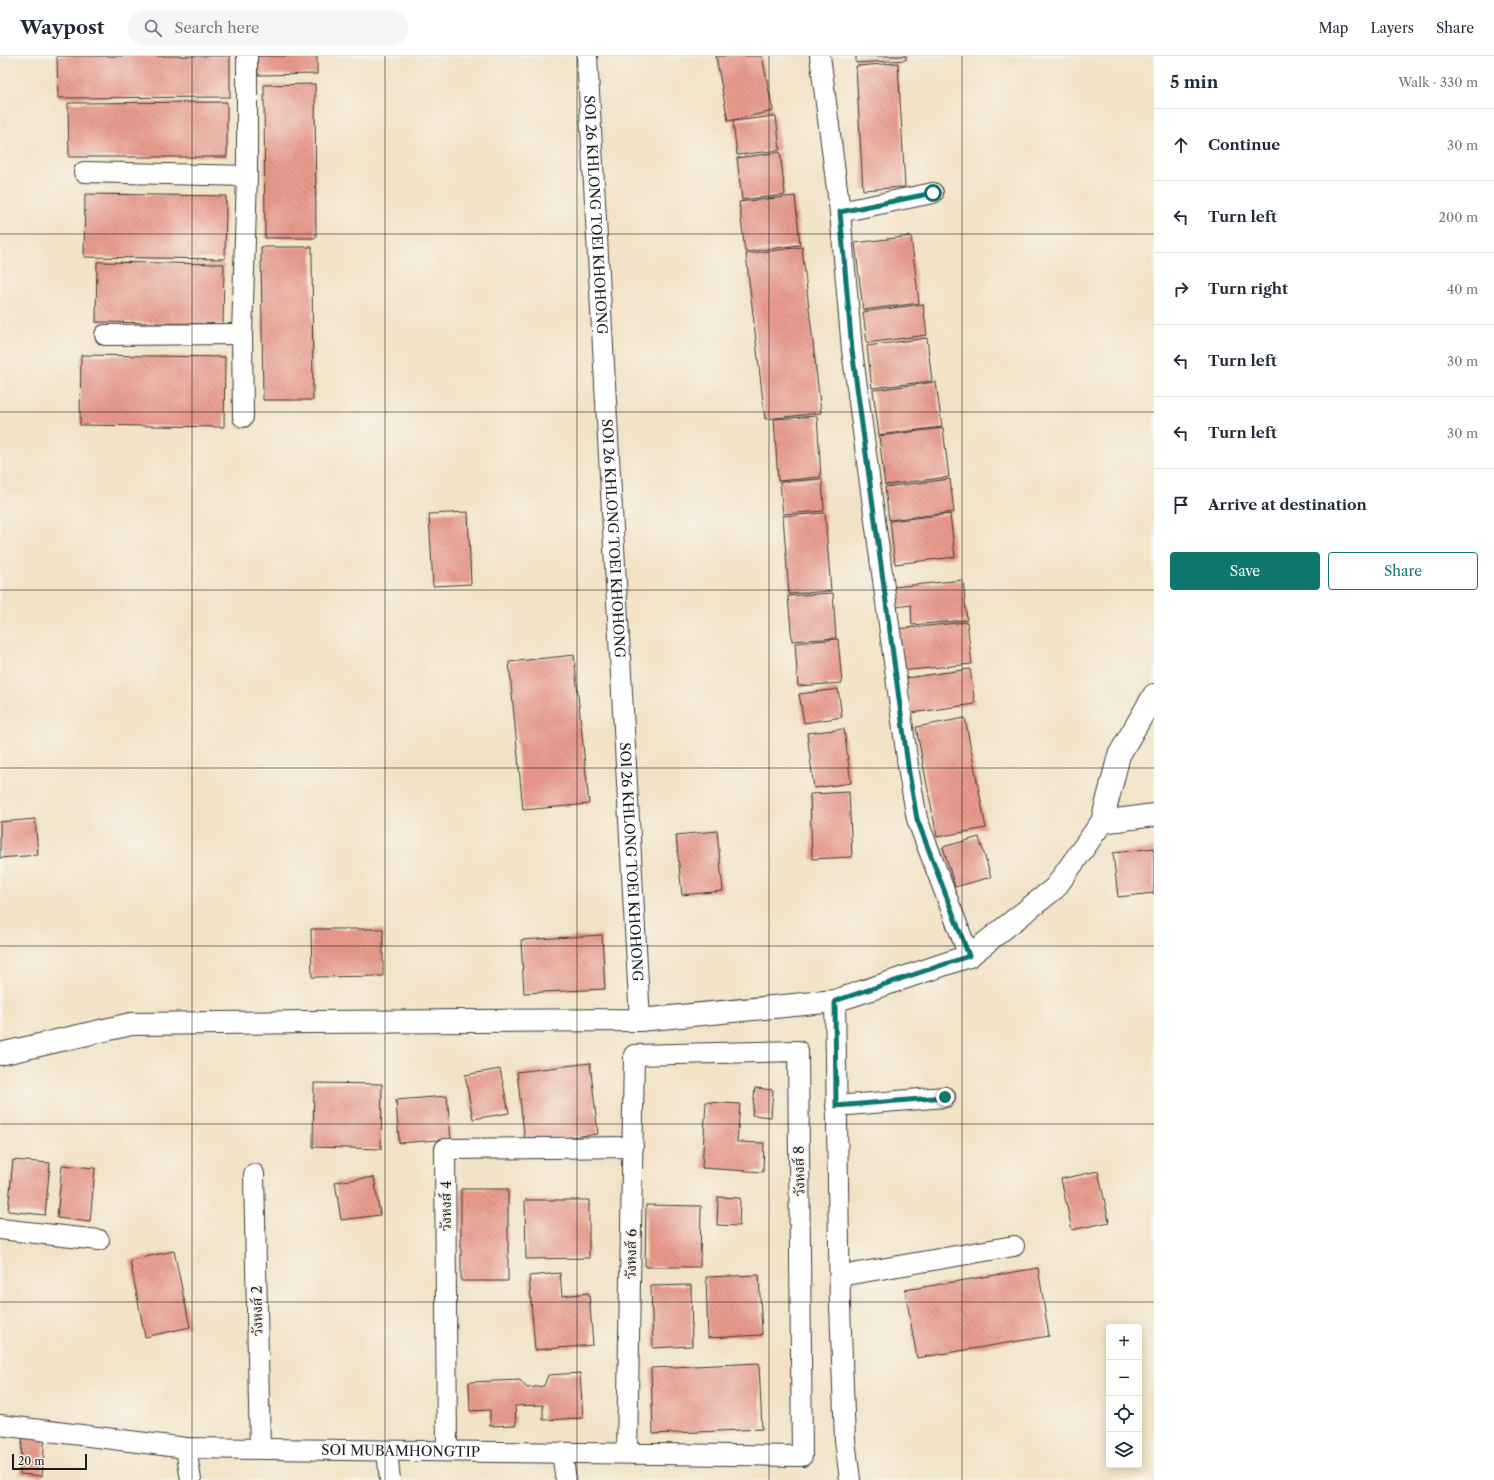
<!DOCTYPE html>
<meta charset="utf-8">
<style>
body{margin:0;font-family:"Libre Caslon Text","Noto Serif Thai",serif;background:#f6f6f7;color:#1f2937}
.controls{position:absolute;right:12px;bottom:12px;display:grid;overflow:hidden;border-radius:4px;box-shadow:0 2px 10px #0003}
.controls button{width:36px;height:36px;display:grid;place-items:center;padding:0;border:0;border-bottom:1px solid #e0e1e3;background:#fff;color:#1f2937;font:20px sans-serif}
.scale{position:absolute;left:12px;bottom:10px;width:75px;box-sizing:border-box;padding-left:4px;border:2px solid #1c1c1c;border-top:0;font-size:11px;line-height:14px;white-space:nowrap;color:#1c1c1c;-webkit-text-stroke:3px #f7f3e8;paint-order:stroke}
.stop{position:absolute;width:12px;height:12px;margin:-9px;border:3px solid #0f766e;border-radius:50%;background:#fff}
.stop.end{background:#0f766e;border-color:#fff;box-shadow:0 1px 4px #0008}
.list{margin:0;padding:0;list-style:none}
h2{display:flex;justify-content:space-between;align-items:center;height:52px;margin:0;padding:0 16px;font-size:17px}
h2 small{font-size:13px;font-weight:400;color:#747a83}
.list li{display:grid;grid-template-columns:26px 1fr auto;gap:12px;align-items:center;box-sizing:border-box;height:72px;padding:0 16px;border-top:1px solid #e0e1e3}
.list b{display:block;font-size:15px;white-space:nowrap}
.list em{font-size:13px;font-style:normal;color:#747a83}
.actions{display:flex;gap:8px;padding:12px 16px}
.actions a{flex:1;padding:9px 0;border:1px solid #0f766e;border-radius:4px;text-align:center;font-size:14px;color:#0f766e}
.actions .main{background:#0f766e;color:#fff}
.icon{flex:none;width:22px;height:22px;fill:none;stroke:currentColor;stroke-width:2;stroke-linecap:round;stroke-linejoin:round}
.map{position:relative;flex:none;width:1154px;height:1424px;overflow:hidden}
header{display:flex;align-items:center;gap:24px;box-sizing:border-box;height:56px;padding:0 20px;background:#fff;border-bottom:1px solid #e0e1e3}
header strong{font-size:19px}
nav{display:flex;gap:22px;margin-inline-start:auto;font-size:14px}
.search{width:280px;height:36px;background:#f6f6f7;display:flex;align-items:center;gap:10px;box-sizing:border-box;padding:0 14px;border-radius:22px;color:#747a83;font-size:15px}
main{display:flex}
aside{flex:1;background:#fff}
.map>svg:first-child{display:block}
.building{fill:url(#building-back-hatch)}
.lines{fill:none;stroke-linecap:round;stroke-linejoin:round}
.street-casing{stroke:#3c3a36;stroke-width:22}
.secondary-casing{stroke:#3c3a36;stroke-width:24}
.street{stroke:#fff;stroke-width:20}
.secondary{stroke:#fff;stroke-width:22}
.route{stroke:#0f766e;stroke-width:5}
.grid{fill:none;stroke:#1c1c1c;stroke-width:1;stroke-opacity:0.55}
.labels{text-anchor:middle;stroke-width:3.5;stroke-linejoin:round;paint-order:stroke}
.street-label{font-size:14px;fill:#1c1c1c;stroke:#f7f3e8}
</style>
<header>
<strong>Waypost</strong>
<div class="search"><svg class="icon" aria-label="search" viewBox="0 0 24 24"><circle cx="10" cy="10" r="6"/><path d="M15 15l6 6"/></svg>Search here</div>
<nav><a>Map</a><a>Layers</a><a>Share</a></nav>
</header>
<main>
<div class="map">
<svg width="1154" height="1424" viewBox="0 0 1154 1424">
<defs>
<pattern id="building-back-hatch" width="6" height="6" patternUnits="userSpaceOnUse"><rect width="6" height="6" fill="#e89a8c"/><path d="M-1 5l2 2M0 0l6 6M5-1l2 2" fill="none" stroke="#c68478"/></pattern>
</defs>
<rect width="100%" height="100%" fill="#f7f3e8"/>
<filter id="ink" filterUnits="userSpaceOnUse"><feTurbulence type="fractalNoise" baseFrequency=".025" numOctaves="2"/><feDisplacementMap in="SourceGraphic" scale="8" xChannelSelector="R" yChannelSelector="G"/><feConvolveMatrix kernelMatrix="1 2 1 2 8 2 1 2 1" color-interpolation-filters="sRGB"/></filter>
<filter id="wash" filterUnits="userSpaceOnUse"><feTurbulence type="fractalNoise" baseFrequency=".012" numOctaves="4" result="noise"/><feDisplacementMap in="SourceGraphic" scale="16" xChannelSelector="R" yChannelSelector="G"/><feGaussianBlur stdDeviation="0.9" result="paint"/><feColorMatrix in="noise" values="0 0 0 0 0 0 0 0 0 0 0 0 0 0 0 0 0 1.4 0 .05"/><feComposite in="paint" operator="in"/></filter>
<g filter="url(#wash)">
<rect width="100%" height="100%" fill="#f2e2c6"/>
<g id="blocks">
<path class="building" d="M 57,0 L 230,0 L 230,41 L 58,42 Z
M 257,0 L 317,0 L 317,18 L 258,19 Z
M 716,0 L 762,0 L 773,55 L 728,65 Z
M 856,0 L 906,0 L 906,4 L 856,7 Z
M 898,7 L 905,131 L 863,134 L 856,10 Z
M 315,28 L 316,182 L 265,182 L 264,29 Z
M 227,46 L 227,101 L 69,101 L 68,47 Z
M 776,60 L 780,94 L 737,99 L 733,65 Z
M 780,96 L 785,139 L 742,144 L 737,102 Z
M 85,138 L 226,140 L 225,203 L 84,201 Z
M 795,140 L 800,189 L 745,196 L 739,146 Z
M 911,180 L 919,247 L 863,254 L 855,187 Z
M 261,191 L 312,191 L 313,344 L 263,344 Z
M 802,191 L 821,357 L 765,363 L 746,198 Z
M 97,206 L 224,208 L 223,268 L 96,266 Z
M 923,248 L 927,279 L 867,287 L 863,256 Z
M 927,282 L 932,325 L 872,332 L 867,290 Z
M 81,299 L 225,301 L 224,371 L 80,369 Z
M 936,326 L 942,371 L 879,379 L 873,334 Z
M 817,360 L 821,421 L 778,425 L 774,363 Z
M 943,372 L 949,421 L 885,429 L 879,380 Z
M 822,423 L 824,455 L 783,458 L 780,426 Z
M 950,423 L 954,456 L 889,464 L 885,431 Z
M 468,456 L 471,528 L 433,530 L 429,458 Z
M 825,457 L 831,535 L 789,538 L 783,460 Z
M 950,458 L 955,501 L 895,508 L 890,465 Z
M 963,524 L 967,564 L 912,569 L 911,549 L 896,551 L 894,531 Z
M 833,537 L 836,582 L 792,585 L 788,540 Z
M 967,566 L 972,608 L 900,615 L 896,573 Z
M 838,583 L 842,627 L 798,630 L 795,587 Z
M 574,599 L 589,748 L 523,754 L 509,606 Z
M 970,613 L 975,648 L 911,657 L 906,622 Z
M 838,633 L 842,661 L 804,667 L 799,638 Z
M 965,662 L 986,772 L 937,781 L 916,671 Z
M 844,673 L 851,727 L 814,732 L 807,677 Z
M 849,736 L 852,801 L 812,803 L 810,738 Z
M 35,763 L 38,799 L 0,802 L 0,766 Z
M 717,775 L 723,835 L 682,839 L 676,779 Z
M 979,781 L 991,821 L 955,831 L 943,791 Z
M 1154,792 L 1154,837 L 1118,841 L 1113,797 Z
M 311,873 L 383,873 L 383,920 L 312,921 Z
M 602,879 L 605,933 L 524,937 L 521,884 Z
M 590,1007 L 598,1078 L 525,1086 L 517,1016 Z
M 500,1013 L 509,1057 L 473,1063 L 465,1019 Z
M 314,1027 L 382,1028 L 381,1093 L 313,1091 Z
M 755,1032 L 773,1034 L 771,1061 L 752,1059 Z
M 447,1040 L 451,1083 L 399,1087 L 396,1044 Z
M 706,1046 L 740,1048 L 737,1086 L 764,1087 L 763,1116 L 702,1112 Z
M 13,1104 L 50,1107 L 45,1159 L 8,1155 Z
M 62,1109 L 95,1112 L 90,1166 L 57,1162 Z
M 1098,1115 L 1109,1166 L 1072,1174 L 1061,1123 Z
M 374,1121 L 380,1159 L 341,1164 L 335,1126 Z
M 461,1133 L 508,1133 L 508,1225 L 461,1225 Z
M 718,1141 L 740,1142 L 739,1170 L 717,1169 Z
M 525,1144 L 589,1144 L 589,1202 L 526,1203 Z
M 646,1149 L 701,1150 L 700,1211 L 645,1211 Z
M 174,1195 L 190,1271 L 145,1281 L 130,1204 Z
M 1038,1212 L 1049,1280 L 917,1302 L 905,1234 Z
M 560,1217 L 562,1240 L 589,1237 L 593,1289 L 535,1294 L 529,1220 Z
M 759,1219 L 762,1279 L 708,1282 L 706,1221 Z
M 691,1229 L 692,1290 L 653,1292 L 651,1230 Z
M 759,1307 L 762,1373 L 653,1378 L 651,1312 Z
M 580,1317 L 583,1362 L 543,1364 L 543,1349 L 515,1350 L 516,1369 L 490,1370 L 490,1354 L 470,1355 L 469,1326 L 520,1324 L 527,1332 L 544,1330 L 548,1319 Z
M 23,1375 L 45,1377 L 42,1420 L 20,1418 Z"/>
</g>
</g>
<g filter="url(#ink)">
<use href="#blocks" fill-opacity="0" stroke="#3c3a36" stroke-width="1"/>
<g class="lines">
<defs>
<g id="street">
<path id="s1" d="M 587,0 L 640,964"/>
<path d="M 820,0 L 840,156 L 852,294 L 909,717 L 917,763 L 969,900"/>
<path d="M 84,116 L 247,120"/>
<path d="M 840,156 L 933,137"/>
<path d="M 105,279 L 242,278"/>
<path d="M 243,361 L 242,278 L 247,120 L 247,0"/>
<path d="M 835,945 L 840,1250 L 845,1384 L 850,1424"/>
<path d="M 836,1050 L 945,1041"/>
<path d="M 254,1118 L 260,1393"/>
<path d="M 0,1173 L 99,1184"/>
<path d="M 840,1220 L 1014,1190"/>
<path id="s2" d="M 0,1369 L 186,1392 L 802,1400 L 798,995 L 634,999 L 627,1397"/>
<path d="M 186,1392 L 191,1424"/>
<path d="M 387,1395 L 390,1424"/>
<path d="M 447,1395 L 445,1093 L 633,1091"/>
<path d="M 562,1397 L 566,1424"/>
</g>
<path id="secondary" d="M 1102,766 L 1154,759
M 0,998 L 131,968 L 311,966 L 640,964 L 835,945 L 969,900 L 1055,832 L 1102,766 L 1119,699 L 1154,639"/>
</defs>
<use href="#street" class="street-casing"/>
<use href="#secondary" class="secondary-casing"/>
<use href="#street" class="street"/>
<use href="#secondary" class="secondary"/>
</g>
</g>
<g class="lines" filter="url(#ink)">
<path class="route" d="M 933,137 L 840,156 L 852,294 L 909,717 L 917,763 L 969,900 L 835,945 L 836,1050 L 945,1041"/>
</g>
<path class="grid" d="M 192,0 L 192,1424M 385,0 L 385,1424M 577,0 L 577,1424M 769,0 L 769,1424M 962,0 L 962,1424M 0,178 L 1154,178M 0,356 L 1154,356M 0,534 L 1154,534M 0,712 L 1154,712M 0,890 L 1154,890M 0,1068 L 1154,1068M 0,1246 L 1154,1246"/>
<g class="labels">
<g class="street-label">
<text dy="5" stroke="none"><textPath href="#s1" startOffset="159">SOI 26 KHLONG TOEI KHOHONG</textPath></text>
<text dy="5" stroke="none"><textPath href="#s1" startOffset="483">SOI 26 KHLONG TOEI KHOHONG</textPath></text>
<text dy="5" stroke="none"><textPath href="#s1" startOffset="807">SOI 26 KHLONG TOEI KHOHONG</textPath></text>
<text transform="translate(799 1115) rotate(-91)" y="5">วังหงส์ 8</text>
<text transform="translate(446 1150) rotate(-90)" y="5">วังหงส์ 4</text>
<text transform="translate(631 1198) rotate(-89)" y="5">วังหงส์ 6</text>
<text transform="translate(257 1255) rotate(-91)" y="5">วังหงส์ 2</text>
<text dy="5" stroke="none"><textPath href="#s2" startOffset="402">SOI MUBAMHONGTIP</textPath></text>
</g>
</g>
</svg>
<div class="controls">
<button>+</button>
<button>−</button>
<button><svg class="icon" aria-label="locate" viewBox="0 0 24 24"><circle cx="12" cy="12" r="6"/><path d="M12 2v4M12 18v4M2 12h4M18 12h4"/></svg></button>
<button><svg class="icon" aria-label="layers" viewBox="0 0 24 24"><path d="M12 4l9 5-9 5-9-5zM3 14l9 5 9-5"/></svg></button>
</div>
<div class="scale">20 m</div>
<div class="stop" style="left:933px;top:137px"></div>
<div class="stop end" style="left:945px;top:1041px"></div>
</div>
<aside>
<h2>5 min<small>Walk · 330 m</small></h2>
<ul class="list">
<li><svg class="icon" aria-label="ahead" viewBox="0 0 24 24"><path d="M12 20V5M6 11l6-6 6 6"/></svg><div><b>Continue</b></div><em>30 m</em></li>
<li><svg class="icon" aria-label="left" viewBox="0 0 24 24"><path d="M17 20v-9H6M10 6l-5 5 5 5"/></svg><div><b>Turn left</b></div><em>200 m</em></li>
<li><svg class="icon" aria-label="right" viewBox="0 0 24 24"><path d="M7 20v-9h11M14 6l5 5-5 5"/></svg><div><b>Turn right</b></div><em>40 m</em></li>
<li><svg class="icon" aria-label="left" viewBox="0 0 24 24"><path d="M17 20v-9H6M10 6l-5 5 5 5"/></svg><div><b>Turn left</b></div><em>30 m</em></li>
<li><svg class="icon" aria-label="left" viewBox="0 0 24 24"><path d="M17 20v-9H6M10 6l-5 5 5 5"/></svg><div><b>Turn left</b></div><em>30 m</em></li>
<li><svg class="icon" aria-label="arrive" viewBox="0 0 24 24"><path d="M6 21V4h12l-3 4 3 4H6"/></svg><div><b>Arrive at destination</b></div></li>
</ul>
<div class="actions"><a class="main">Save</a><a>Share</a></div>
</aside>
</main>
